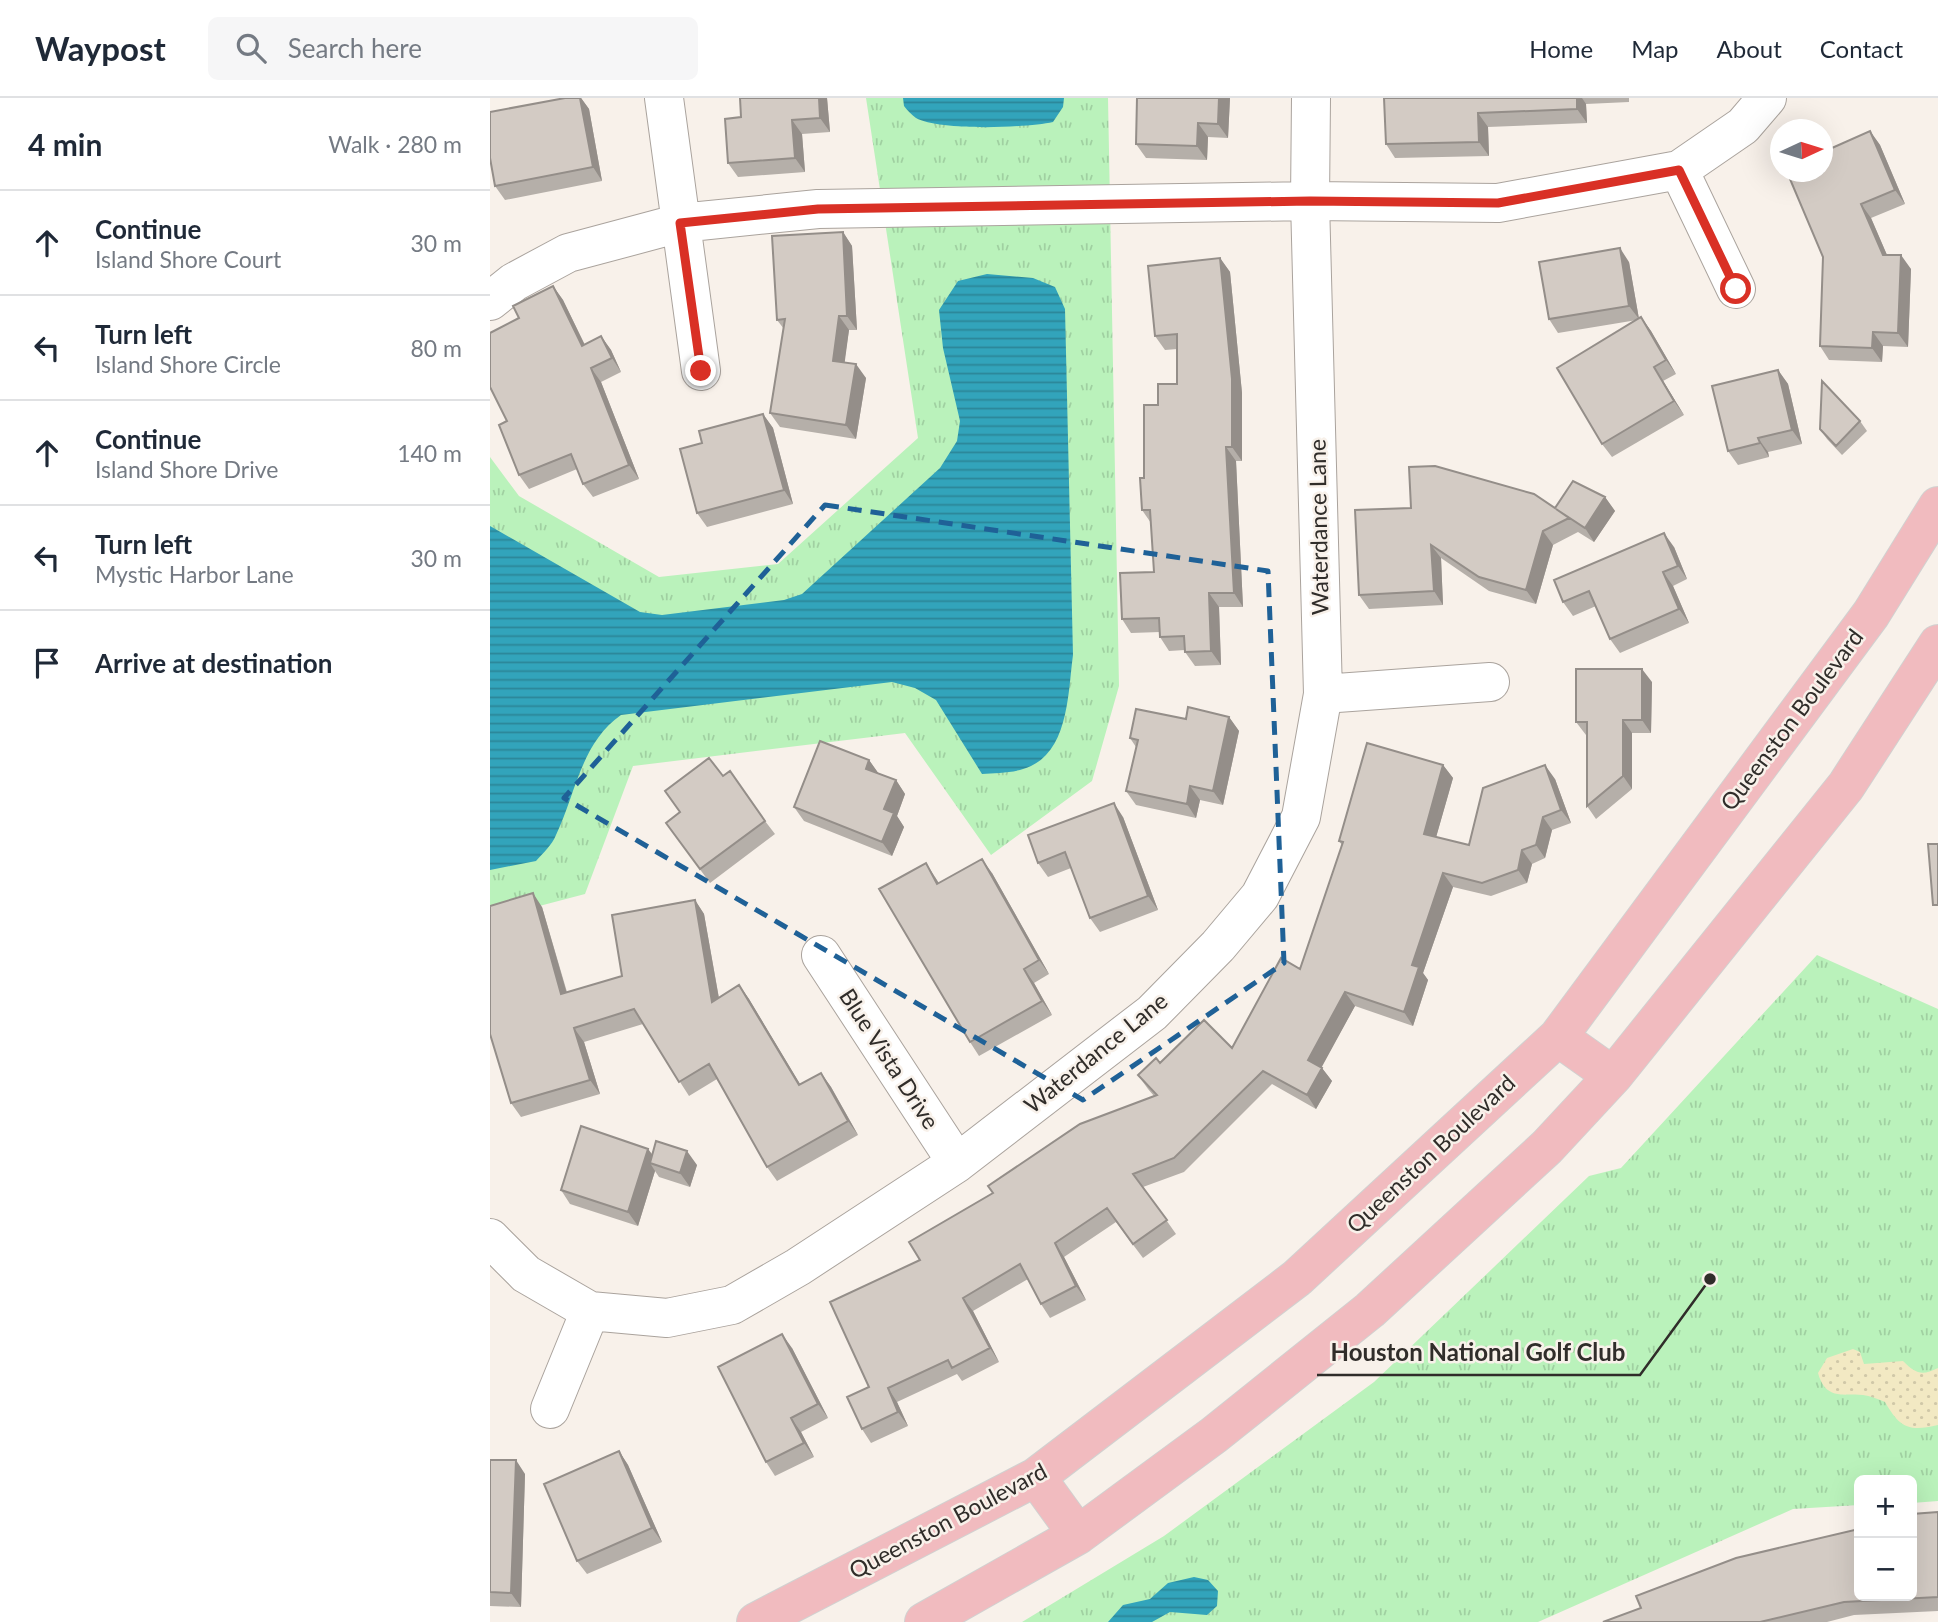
<!DOCTYPE html>
<meta charset="utf-8">
<style>
body{margin:0;font-family:Lato,sans-serif;background:#f6f6f7;color:#1f2937}
.controls{position:absolute;right:21px;bottom:21px;display:grid;overflow:hidden;border-radius:10px;box-shadow:0 7px 28px #0002}
.controls button{width:63px;height:63px;display:grid;place-items:center;padding:0;border:0;border-bottom:2px solid #e0e1e3;background:#fff;color:#1f2937;font:35px sans-serif}
.compass{position:absolute;left:1280px;top:21px;width:63px;height:63px;border-radius:50%;background:#fff;box-shadow:0 7px 28px #0002;rotate:86deg}
.stop{position:absolute;width:21px;height:21px;margin:-16px;border:5px solid #d93025;border-radius:50%;background:#fff}
.stop.end{background:#d93025;border-color:#fff;box-shadow:0 2px 7px #0008}
.list{margin:0;padding:0;list-style:none}
h2{display:flex;justify-content:space-between;align-items:center;height:91px;margin:0;padding:0 28px;font-size:30px}
h2 small{font-size:23px;font-weight:400;color:#747a83}
.list li{display:grid;grid-template-columns:46px 1fr auto;gap:21px;align-items:center;box-sizing:border-box;height:105px;padding:0 28px;border-top:2px solid #e0e1e3}
.list b{display:block;font-size:26px;white-space:nowrap}
.list p{margin:0;font-size:23px;white-space:nowrap;color:#747a83}
.list em{font-size:23px;font-style:normal;color:#747a83}
.icon{flex:none;width:38px;height:38px;fill:none;stroke:currentColor;stroke-width:2;stroke-linecap:round;stroke-linejoin:round}
.map{position:relative;flex:none;width:1448px;height:1524px;overflow:hidden}
header{display:flex;align-items:center;gap:42px;box-sizing:border-box;height:98px;padding:0 35px;background:#fff;border-bottom:2px solid #e0e1e3}
header strong{font-size:33px}
nav{display:flex;gap:38px;margin-inline-start:auto;font-size:24px}
.search{width:490px;height:63px;background:#f6f6f7;display:flex;align-items:center;gap:18px;box-sizing:border-box;padding:0 24px;border-radius:10px;color:#747a83;font-size:26px}
main{display:flex}
aside{flex:1;background:#fff}
.map>svg:first-child{display:block}
.grass{fill:url(#grass-tufts)}
.sand{fill:url(#sand-dots)}
.water{fill:url(#water-rules)}
.lines{fill:none;stroke-linecap:round;stroke-linejoin:round}
.minor-casing{stroke:#aaa39d;stroke-width:40}
.major-casing{stroke:#d1d1d0;stroke-width:40}
.minor{stroke:#fff;stroke-width:38}
.major{stroke:#f1bbbf;stroke-width:38}
.wall{fill:#b5afa9}
.shaded-wall{fill:#948e89}
.building{fill:#d3cbc4;stroke:#948e89;stroke-width:2}
.route{stroke:#d93025;stroke-width:9}
.marked{fill:none;stroke:#1f6197;stroke-width:5;stroke-dasharray:14 9;stroke-linejoin:round}
.labels{text-anchor:middle;stroke-width:5;stroke-linejoin:round;paint-order:stroke}
.street-label{font-size:23px;fill:#302d2a;stroke:#f8f1ea}
.leader{fill:none;stroke:#302d2a;stroke-width:2.5}
.callout-dot{fill:#302d2a;stroke:#f8f1ea;stroke-width:2.5}
.callout-label{font-size:24px;text-anchor:middle;font-weight:bold;fill:#302d2a;stroke:#f8f1ea;stroke-width:5;stroke-linejoin:round;paint-order:stroke}
</style>
<header>
<strong>Waypost</strong>
<div class="search"><svg class="icon" aria-label="search" viewBox="0 0 24 24"><circle cx="10" cy="10" r="6"/><path d="M15 15l6 6"/></svg>Search here</div>
<nav><a>Home</a><a>Map</a><a>About</a><a>Contact</a></nav>
</header>
<main>
<aside>
<h2>4 min<small>Walk · 280 m</small></h2>
<ul class="list">
<li><svg class="icon" aria-label="ahead" viewBox="0 0 24 24"><path d="M12 20V5M6 11l6-6 6 6"/></svg><div><b>Continue</b><p>Island Shore Court</p></div><em>30 m</em></li>
<li><svg class="icon" aria-label="left" viewBox="0 0 24 24"><path d="M17 20v-9H6M10 6l-5 5 5 5"/></svg><div><b>Turn left</b><p>Island Shore Circle</p></div><em>80 m</em></li>
<li><svg class="icon" aria-label="ahead" viewBox="0 0 24 24"><path d="M12 20V5M6 11l6-6 6 6"/></svg><div><b>Continue</b><p>Island Shore Drive</p></div><em>140 m</em></li>
<li><svg class="icon" aria-label="left" viewBox="0 0 24 24"><path d="M17 20v-9H6M10 6l-5 5 5 5"/></svg><div><b>Turn left</b><p>Mystic Harbor Lane</p></div><em>30 m</em></li>
<li><svg class="icon" aria-label="arrive" viewBox="0 0 24 24"><path d="M6 21V4h12l-3 4 3 4H6"/></svg><div><b>Arrive at destination</b></div></li>
</ul>
</aside>
<div class="map">
<svg width="1448" height="1524" viewBox="0 0 1448 1524">
<defs>
<pattern id="grass-tufts" width="24" height="20" patternUnits="userSpaceOnUse" patternTransform="scale(1.75)"><rect width="24" height="20" fill="#baf2bb"/><path d="M3 7l-1-3M5 7V3M7 7l1-3M15 17l-1-3M17 17v-4M19 17l1-3" fill="none" stroke="#a0d0a1"/></pattern>
<pattern id="sand-dots" width="8" height="8" patternUnits="userSpaceOnUse" patternTransform="scale(1.75)"><rect width="8" height="8" fill="#f2e9c3"/><path d="M2 2h.1M6 6h.1" fill="none" stroke="#d0c8a8" stroke-width="1.8" stroke-linecap="round"/></pattern>
<pattern id="water-rules" width="6" height="5" patternUnits="userSpaceOnUse" patternTransform="scale(1.75)"><rect width="6" height="5" fill="#32a4bb"/><path d="M0 2.5h6" fill="none" stroke="#2b8698"/></pattern>
</defs>
<rect width="100%" height="100%" fill="#f8f1ea"/>
<path class="grass" d="M 376,0 L 618,0 L 629,588 L 602,683 L 501,757 L 415,635 L 143,668 L 95,796 L 0,821 L 0,359 L 29,398 L 169,479 L 288,466 L 428,340 Z
M 1327,857 L 1448,911 L 1448,1403 L 1422,1405 L 1422,1382 L 1369,1382 L 1369,1407 L 1303,1411 L 1048,1524 L 532,1524 L 674,1438 L 884,1284 L 1099,1078 L 1131,1070 Z"/>
<path class="sand" d="M 1363,1251 L 1370,1254 L 1374,1266 L 1413,1263 C 1426,1276 1432,1278 1448,1270 L 1448,1327 C 1419,1334 1410,1330 1395,1304 C 1388,1301 1380,1298 1373,1297 C 1351,1296 1335,1301 1328,1275 L 1337,1260 Z"/>
<path class="water" d="M 413,0 L 574,0 L 573,9 L 563,24 C 536,30 449,33 426,20 C 422,17 417,12 414,8 Z
M 497,176 L 543,180 L 565,189 L 575,211 L 583,557 C 578,593 579,650 541,668 C 527,675 507,675 492,676 L 446,602 L 425,590 L 402,584 L 131,617 C 91,645 86,695 66,737 C 62,747 53,755 46,763 L 0,772 L 0,428 L 150,514 L 172,517 L 294,502 L 312,496 L 450,370 L 467,343 L 470,323 L 453,250 L 449,212 L 468,183 Z
M 704,1479 L 718,1482 L 728,1493 L 727,1508 L 717,1517 L 680,1514 L 662,1524 L 618,1524 L 633,1507 L 660,1501 L 678,1485 Z"/>
<g class="lines">
<defs>
<path id="minor" d="M 174,0 L 211,273
M 1189,72 L 1246,191
M 0,203 L 24,184 L 78,155 L 190,125 L 328,111 L 820,103 L 1008,105 L 1189,72 L 1253,28 L 1277,0
M 833,596 L 1000,584
M 331,857 L 467,1065
M 0,1140 L 36,1176 L 100,1213 L 177,1220 L 242,1207 L 308,1169 L 467,1065 L 662,915 L 728,848 L 770,798 L 811,719 L 833,596 L 820,103 L 821,0
M 60,1311 L 100,1213"/>
<path id="major" d="M 1068,939 L 1123,978
M 546,1379 L 588,1437
M 266,1524 L 546,1379 L 807,1180 L 1068,939 L 1381,516 L 1448,408
M 434,1524 L 588,1437 L 724,1337 L 880,1212 L 1057,1049 L 1123,978 L 1356,688 L 1448,546"/>
</defs>
<use href="#minor" class="minor-casing"/>
<use href="#major" class="major-casing"/>
<use href="#minor" class="minor"/>
<use href="#major" class="major"/>
</g>
<path class="wall" d="M 75,0 L 91,0 L 99,11 L 112,83 L 15,102 L 5,88 Z
M 337,0 L 340,34 L 312,36 L 315,74 L 248,79 L 238,65 L 251,19 Z
M 647,0 L 740,0 L 738,40 L 718,39 L 717,62 L 656,60 L 646,46 Z
M 894,0 L 1139,0 L 1139,4 L 1096,6 L 1097,25 L 998,29 L 999,58 L 905,60 L 896,46 Z
M 1380,33 L 1390,47 L 1415,106 L 1381,120 L 1397,157 L 1421,171 L 1418,249 L 1393,248 L 1392,264 L 1339,262 L 1330,248 Z
M 353,134 L 362,148 L 367,232 L 359,232 L 354,265 L 376,280 L 366,341 L 290,329 L 280,315 L 294,231 L 287,222 Z
M 730,160 L 740,174 L 752,295 L 752,363 L 746,363 L 753,509 L 729,509 L 731,567 L 705,568 L 695,554 L 695,552 L 679,553 L 670,539 L 670,534 L 641,535 L 632,521 L 664,474 L 661,425 L 652,412 L 668,307 L 687,286 L 687,251 L 675,252 L 665,238 Z
M 1139,164 L 1149,221 L 1151,219 L 1161,233 L 1186,276 L 1173,283 L 1194,317 L 1122,359 L 1112,346 L 1147,222 L 1068,235 L 1059,221 Z
M 63,188 L 73,202 L 95,247 L 111,238 L 121,252 L 131,274 L 111,284 L 149,381 L 103,399 L 93,386 L 87,371 L 39,391 L 29,377 L 17,323 L 29,220 Z
M 1288,272 L 1298,286 L 1312,346 L 1278,354 L 1279,359 L 1248,367 L 1238,353 Z
M 273,316 L 283,330 L 303,406 L 217,429 L 207,415 L 212,345 Z
M 1370,323 L 1377,333 L 1352,357 L 1337,341 L 1330,331 Z
M 1115,399 L 1125,413 L 1104,444 L 1088,434 L 1063,447 L 1046,506 L 999,493 L 951,460 L 953,507 L 879,511 L 869,497 L 921,410 L 1065,410 Z
M 1184,449 L 1197,481 L 1183,488 L 1199,525 L 1130,555 L 1120,541 L 1106,508 L 1083,518 L 1073,504 Z
M 1162,584 L 1161,635 L 1142,635 L 1142,691 L 1106,721 L 1097,708 L 1097,637 L 1096,637 L 1086,624 Z
M 739,619 L 749,633 L 733,707 L 710,702 L 706,720 L 646,707 L 636,693 L 646,649 L 640,640 L 696,621 Z
M 379,662 L 388,675 L 406,682 L 415,696 L 407,718 L 414,729 L 402,758 L 314,723 L 304,709 Z
M 953,667 L 963,680 L 946,739 L 979,747 L 1065,681 L 1081,725 L 1062,732 L 1055,760 L 1042,766 L 1037,785 L 1001,798 L 963,789 L 933,875 L 938,882 L 923,928 L 865,908 L 831,969 L 842,983 L 826,1011 L 782,986 L 694,1074 L 653,1089 L 686,1136 L 653,1160 L 626,1124 L 574,1159 L 596,1202 L 560,1220 L 551,1206 L 538,1181 L 483,1213 L 509,1264 L 472,1283 L 467,1276 L 407,1304 L 418,1328 L 381,1345 L 372,1331 L 379,1289 L 430,1162 L 503,1095 L 664,998 L 658,991 L 648,977 L 670,965 L 742,950 L 810,871 L 852,747 L 849,743 Z
M 233,678 L 275,723 L 285,736 L 220,785 L 176,725 Z
M 633,719 L 668,812 L 610,834 L 600,820 L 581,770 L 558,779 L 548,765 Z
M 502,775 L 559,876 L 544,885 L 562,917 L 489,958 L 480,944 L 445,779 L 449,785 Z
M 205,802 L 214,816 L 229,900 L 249,887 L 259,901 L 310,986 L 331,975 L 341,989 L 368,1037 L 287,1083 L 277,1069 L 227,981 L 199,998 L 153,926 L 94,944 L 110,996 L 31,1019 L 21,1005 L 52,809 L 77,894 L 132,878 Z
M 158,1051 L 162,1056 L 207,1067 L 200,1089 L 169,1079 L 165,1073 L 148,1128 L 80,1106 L 71,1092 Z
M 302,1250 L 338,1320 L 311,1334 L 324,1359 L 285,1378 L 276,1364 Z
M 129,1353 L 138,1367 L 172,1444 L 97,1476 L 87,1463 Z
M 0,1362 L 35,1376 L 31,1509 L 0,1508 Z
M 1448,1414 L 1448,1513 L 1364,1517 L 1337,1524 L 1113,1524 Z"/>
<path class="shaded-wall" d="M 90,0 L 91,0 L 99,11 L 112,83 L 103,69 Z
M 329,0 L 337,0 L 340,34 L 330,20 Z
M 729,0 L 740,0 L 738,40 L 728,26 Z
M 1087,0 L 1092,0 L 1096,6 L 1097,25 L 1087,11 Z
M 988,15 L 998,29 L 999,58 L 989,44 Z
M 302,22 L 312,36 L 315,74 L 305,60 Z
M 708,25 L 718,39 L 717,62 L 707,48 Z
M 1380,33 L 1390,47 L 1415,106 L 1405,92 Z
M 1371,106 L 1381,120 L 1403,171 L 1393,157 Z
M 353,134 L 362,148 L 367,232 L 357,218 Z
M 1130,150 L 1139,164 L 1149,221 L 1139,208 Z
M 1411,157 L 1421,171 L 1418,249 L 1408,235 Z
M 730,160 L 740,174 L 752,295 L 752,363 L 742,349 Z
M 63,188 L 73,202 L 102,262 L 92,248 Z
M 349,218 L 359,232 L 353,277 L 343,263 Z
M 1151,219 L 1161,233 L 1186,276 L 1176,262 Z
M 1383,234 L 1393,248 L 1392,264 L 1382,250 Z
M 111,238 L 121,252 L 131,274 L 122,260 Z
M 366,266 L 376,280 L 366,341 L 356,327 Z
M 1164,269 L 1173,283 L 1194,317 L 1184,303 Z
M 101,270 L 111,284 L 149,381 L 139,367 Z
M 1288,272 L 1298,286 L 1312,346 L 1302,332 Z
M 273,316 L 283,330 L 303,406 L 294,392 Z
M 1268,340 L 1278,354 L 1279,359 L 1270,345 Z
M 736,349 L 746,363 L 753,509 L 744,495 Z
M 1115,399 L 1125,413 L 1104,444 L 1095,430 Z
M 1053,433 L 1063,447 L 1046,506 L 1036,492 Z
M 1174,435 L 1184,449 L 1197,481 L 1188,468 Z
M 941,447 L 951,460 L 953,507 L 944,493 Z
M 1173,474 L 1183,488 L 1199,525 L 1189,511 Z
M 719,495 L 729,509 L 731,567 L 721,553 Z
M 1152,571 L 1162,584 L 1161,635 L 1152,622 Z
M 739,619 L 749,633 L 733,707 L 723,693 Z
M 1133,622 L 1142,635 L 1142,691 L 1133,678 Z
M 379,662 L 389,676 L 376,671 Z
M 953,667 L 963,680 L 943,750 L 934,736 Z
M 1055,667 L 1065,681 L 1081,725 L 1071,712 Z
M 406,682 L 415,696 L 407,718 L 414,729 L 402,758 L 392,744 L 394,711 Z
M 700,688 L 710,702 L 706,720 L 697,706 Z
M 624,705 L 633,719 L 668,812 L 658,798 Z
M 1053,719 L 1062,732 L 1055,760 L 1046,747 Z
M 1032,752 L 1042,766 L 1037,785 L 1028,772 Z
M 492,761 L 502,775 L 559,876 L 549,862 Z
M 436,765 L 445,779 L 457,800 L 447,786 Z
M 953,775 L 963,789 L 933,875 L 938,882 L 923,928 L 914,914 L 922,867 Z
M 43,795 L 52,809 L 81,910 L 71,896 Z
M 205,802 L 214,816 L 232,918 L 222,904 Z
M 534,871 L 544,885 L 562,917 L 552,903 Z
M 249,887 L 259,901 L 319,1001 L 309,987 Z
M 855,894 L 865,908 L 828,976 L 818,962 Z
M 84,930 L 94,944 L 110,996 L 100,982 Z
M 832,970 L 842,983 L 826,1011 L 817,997 Z
M 331,975 L 341,989 L 368,1037 L 358,1023 Z
M 158,1051 L 168,1065 L 160,1065 L 165,1073 L 148,1128 L 138,1114 Z
M 197,1053 L 207,1067 L 200,1089 L 190,1075 Z
M 565,1145 L 574,1159 L 596,1202 L 586,1188 Z
M 473,1200 L 483,1213 L 509,1264 L 500,1250 Z
M 292,1236 L 302,1250 L 338,1320 L 328,1306 Z
M 398,1290 L 407,1304 L 418,1328 L 408,1314 Z
M 301,1320 L 311,1334 L 324,1359 L 314,1345 Z
M 129,1353 L 138,1367 L 172,1444 L 162,1430 Z
M 26,1362 L 35,1376 L 31,1509 L 21,1495 Z"/>
<path class="building" d="M 75,0 L 90,0 L 103,69 L 5,88 L 0,60 L 0,14 Z
M 250,0 L 329,0 L 330,20 L 302,22 L 305,60 L 238,65 L 235,21 L 251,19 Z
M 647,0 L 729,0 L 728,26 L 708,25 L 707,48 L 646,46 Z
M 894,0 L 1087,0 L 1087,11 L 988,15 L 989,44 L 896,46 Z
M 1380,33 L 1405,92 L 1371,106 L 1393,157 L 1411,157 L 1408,235 L 1383,234 L 1382,250 L 1330,248 L 1333,159 L 1297,74 L 1333,74 L 1333,54 Z
M 353,134 L 357,218 L 349,218 L 343,263 L 366,266 L 356,327 L 280,315 L 295,221 L 287,222 L 282,138 Z
M 1130,150 L 1139,208 L 1059,221 L 1049,164 Z
M 730,160 L 742,281 L 742,349 L 736,349 L 744,495 L 719,495 L 721,553 L 695,554 L 694,538 L 670,539 L 669,520 L 632,521 L 630,475 L 664,474 L 660,412 L 652,412 L 650,380 L 654,380 L 654,307 L 668,307 L 668,286 L 687,286 L 687,236 L 665,238 L 658,168 Z
M 63,188 L 92,248 L 111,238 L 122,260 L 101,270 L 139,367 L 93,386 L 81,356 L 29,377 L 9,327 L 17,323 L 0,289 L 0,235 L 29,220 L 23,208 Z
M 1151,219 L 1176,262 L 1164,269 L 1184,303 L 1112,346 L 1067,270 Z
M 1288,272 L 1302,332 L 1268,340 L 1270,345 L 1238,353 L 1222,288 Z
M 1332,283 L 1370,323 L 1346,348 L 1330,331 Z
M 273,316 L 294,392 L 207,415 L 190,351 L 212,345 L 209,333 Z
M 945,368 L 1044,396 L 1065,410 L 1083,383 L 1115,399 L 1095,430 L 1066,411 L 1079,420 L 1053,433 L 1036,492 L 989,479 L 941,447 L 944,493 L 869,497 L 865,412 L 921,410 L 919,369 Z
M 1174,435 L 1188,468 L 1173,474 L 1189,511 L 1120,541 L 1099,493 L 1073,504 L 1064,482 Z
M 1086,571 L 1152,571 L 1152,622 L 1133,622 L 1133,678 L 1097,708 L 1097,624 L 1086,624 Z
M 698,609 L 739,619 L 723,693 L 700,688 L 697,706 L 636,693 L 648,642 L 640,640 L 646,611 L 696,621 Z
M 330,643 L 379,662 L 376,671 L 406,682 L 394,711 L 404,715 L 392,744 L 304,709 Z
M 877,645 L 953,667 L 934,736 L 979,747 L 993,690 L 1055,667 L 1071,712 L 1053,719 L 1046,747 L 1032,752 L 1028,772 L 992,785 L 953,775 L 922,867 L 929,869 L 914,914 L 855,894 L 818,962 L 832,970 L 817,997 L 773,973 L 684,1060 L 643,1076 L 677,1122 L 643,1146 L 617,1110 L 565,1145 L 586,1188 L 551,1206 L 530,1166 L 473,1200 L 500,1250 L 462,1270 L 458,1262 L 398,1290 L 408,1314 L 372,1331 L 357,1299 L 379,1289 L 340,1204 L 430,1162 L 419,1144 L 503,1095 L 498,1088 L 590,1026 L 667,997 L 648,977 L 666,960 L 670,965 L 714,922 L 742,950 L 791,860 L 810,871 L 853,744 L 849,743 Z
M 219,660 L 233,678 L 240,673 L 275,723 L 210,771 L 176,725 L 190,714 L 175,693 Z
M 624,705 L 658,798 L 600,820 L 575,754 L 548,765 L 538,737 Z
M 1438,746 L 1448,746 L 1448,807 L 1443,807 Z
M 492,761 L 549,862 L 534,871 L 552,903 L 480,944 L 389,791 L 436,765 L 447,786 Z
M 43,795 L 71,896 L 132,878 L 122,817 L 205,802 L 222,904 L 249,887 L 309,987 L 331,975 L 358,1023 L 277,1069 L 219,966 L 189,984 L 144,911 L 84,930 L 100,982 L 21,1005 L 0,936 L 0,808 Z
M 91,1028 L 158,1051 L 138,1114 L 71,1092 Z
M 166,1043 L 197,1053 L 190,1075 L 160,1065 Z
M 292,1236 L 328,1306 L 301,1320 L 314,1345 L 276,1364 L 228,1269 Z
M 129,1353 L 162,1430 L 87,1463 L 54,1386 Z
M 0,1362 L 26,1362 L 21,1495 L 0,1494 Z
M 1448,1414 L 1448,1499 L 1354,1504 L 1270,1524 L 1113,1524 L 1151,1510 L 1146,1498 L 1246,1460 L 1369,1431 L 1368,1418 L 1369,1418 L 1369,1498 L 1422,1498 L 1422,1416 Z"/>
<g class="lines">
<path class="route" d="M 211,273 L 190,125 L 328,111 L 820,103 L 1008,105 L 1189,72 L 1246,191"/>
</g>
<path class="marked" d="M 335,407 L 778,473 L 794,865 L 593,1002 L 74,700 Z"/>
<g class="labels">
<g class="street-label">
<text transform="translate(829 429) rotate(-91)" y="8">Waterdance Lane</text>
<text transform="translate(1302 622) rotate(-53)" y="8">Queenston Boulevard</text>
<text transform="translate(606 955) rotate(-39)" y="8">Waterdance Lane</text>
<text transform="translate(399 961) rotate(57)" y="8">Blue Vista Drive</text>
<text transform="translate(941 1056) rotate(-43)" y="8">Queenston Boulevard</text>
<text transform="translate(458 1423) rotate(-28)" y="8">Queenston Boulevard</text>
</g>
</g>
<path class="leader" d="M1220 1181L1150 1277H827"/>
<circle class="callout-dot" cx="1220" cy="1181" r="7"/>
<g class="callout-label">
<text x="988" y="1263">Houston National Golf Club</text>
</g>
</svg>
<div class="controls">
<button>+</button>
<button>−</button>
</div>
<svg class="compass" viewBox="-18 -18 36 36"><path d="M0-13l5 13h-10z" fill="#e53935"/><path d="M0 13l5-13h-10z" fill="#747a83"/></svg>
<div class="stop" style="left:1246px;top:191px"></div>
<div class="stop end" style="left:211px;top:273px"></div>
</div>
</main>
